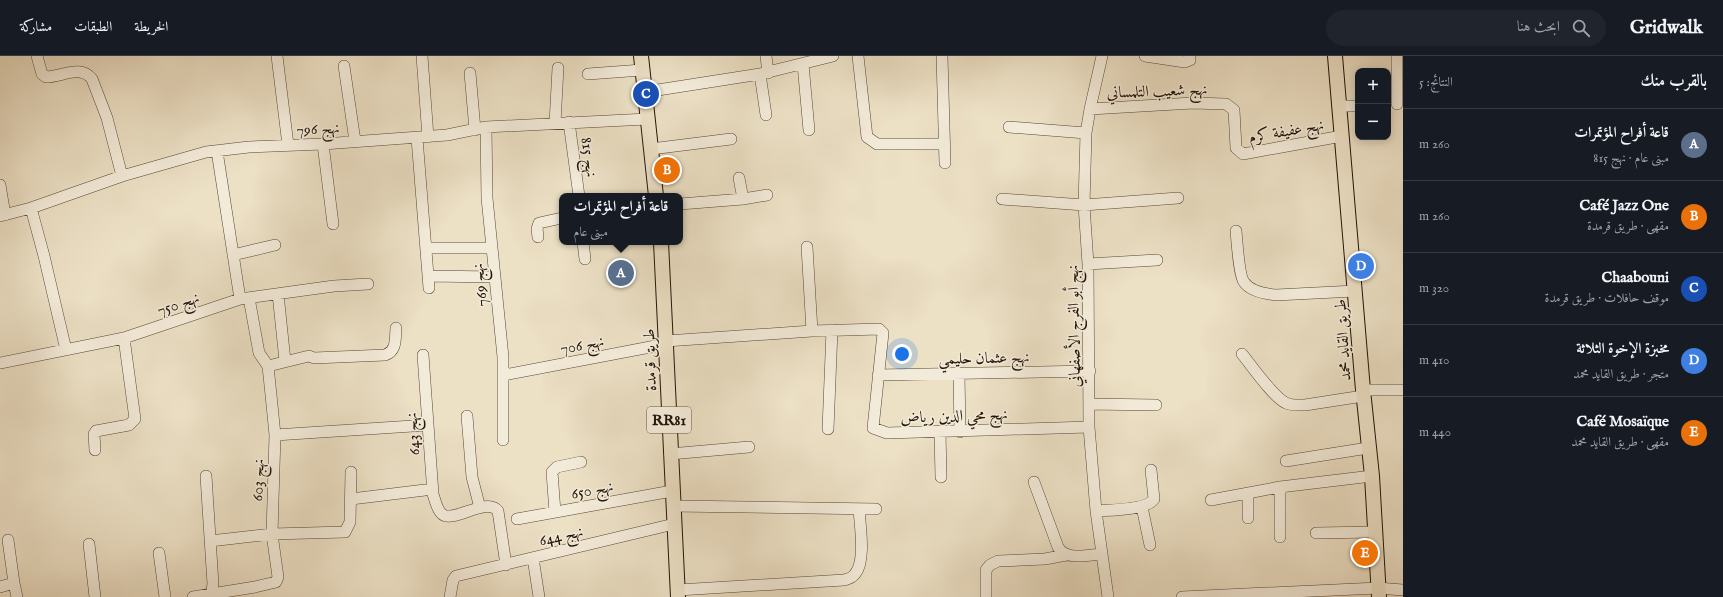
<!DOCTYPE html>
<html lang="ar">
<meta charset="utf-8">
<style>
body{margin:0;font-family:"IM FELL English",Amiri,serif;background:#20242c;color:#f1f3f6;direction:rtl}
.controls{position:absolute;right:12px;top:12px;display:grid;overflow:hidden;border-radius:8px;box-shadow:0 2px 10px #0003}
.controls button{width:36px;height:36px;display:grid;place-items:center;padding:0;border:0;border-bottom:1px solid #363941;background:#171b24;color:#f1f3f6;font:20px sans-serif}
.you{position:absolute;left:902px;top:298px;width:14px;height:14px;margin:-10px;border:3px solid #fff;border-radius:50%;background:#1a73e8;box-shadow:0 0 0 6px #1a73e833}
.badge{display:grid;place-items:center;width:26px;height:26px;border-radius:50%;background:#c59692;color:#fff;font-size:13px;font-weight:700}
.pin{position:absolute;translate:-50% -50%;border:2px solid #fff;box-shadow:0 1px 4px #0006}
.popup{position:absolute;left:559px;top:137px;width:124px;height:52px;box-sizing:border-box;display:grid;place-content:center;border-radius:8px;background:#171b24;filter:drop-shadow(0 1px 3px #0005);font-size:13px;white-space:nowrap;color:#9ea1a6}
.popup b{font-size:15px;color:#f1f3f6}
.popup::after{content:'';position:absolute;left:50%;top:100%;margin-left:-8px;border:8px solid transparent;border-top-color:#171b24}
.list{margin:0;padding:0;list-style:none}
h2{display:flex;justify-content:space-between;align-items:center;height:52px;margin:0;padding:0 16px;font-size:17px}
h2 small{font-size:13px;font-weight:400;color:#9ea1a6}
.list li{display:grid;grid-template-columns:26px 1fr auto;gap:12px;align-items:center;box-sizing:border-box;height:72px;padding:0 16px;border-top:1px solid #363941}
.list b{display:block;font-size:15px;white-space:nowrap}
.list p{margin:0;font-size:13px;white-space:nowrap;color:#9ea1a6}
.list em{font-size:13px;font-style:normal;color:#9ea1a6}
.icon{flex:none;width:22px;height:22px;fill:none;stroke:currentColor;stroke-width:2;stroke-linecap:round;stroke-linejoin:round}
.map{position:relative;flex:none;width:1403px;height:541px;overflow:hidden;direction:ltr}
header{display:flex;align-items:center;gap:24px;box-sizing:border-box;height:56px;padding:0 20px;background:#171b24;border-bottom:1px solid #363941}
header strong{font-size:19px}
nav{display:flex;gap:22px;margin-inline-start:auto;font-size:14px}
.search{width:280px;height:36px;background:#20242c;display:flex;align-items:center;gap:10px;box-sizing:border-box;padding:0 14px;border-radius:22px;color:#9ea1a6;font-size:15px}
main{display:flex}
aside{flex:1;background:#171b24}
.map>svg:first-child{display:block}
.lines{fill:none;stroke-linecap:round;stroke-linejoin:round}
.minor-casing{stroke:#544737;stroke-width:12}
.major-casing{stroke:#221408;stroke-width:16}
.minor{stroke:#f3ebd9;stroke-width:11}
.major{stroke:#ece0c5;stroke-width:14}
.labels{text-anchor:middle;stroke-width:3;stroke-linejoin:round;paint-order:stroke}
.shield{fill:#f3ebd9;stroke:#615447;stroke-width:1}
.shield-label{font-size:15px;font-weight:bold;fill:#221408}
.street-label{font-size:16px;fill:#221408;stroke:#f3ebd9}
</style>
<header>
<strong>Gridwalk</strong>
<div class="search"><svg class="icon" aria-label="search" viewBox="0 0 24 24"><circle cx="10" cy="10" r="6"/><path d="M15 15l6 6"/></svg>ابحث هنا</div>
<nav><a>الخريطة</a><a>الطبقات</a><a>مشاركة</a></nav>
</header>
<main>
<aside>
<h2>بالقرب منك<small>النتائج: 5</small></h2>
<ul class="list">
<li><span class="badge" style="background:#5c6f8a">A</span><div><b>قاعة أفراح المؤتمرات</b><p>مبنى عام · نهج 815</p></div><em>260 m</em></li>
<li><span class="badge" style="background:#e8710a">B</span><div><b>Café Jazz One</b><p>مقهى · طريق قرمدة</p></div><em>260 m</em></li>
<li><span class="badge" style="background:#1a4fb4">C</span><div><b>Chaabouni</b><p>موقف حافلات · طريق قرمدة</p></div><em>320 m</em></li>
<li><span class="badge" style="background:#3f7fe0">D</span><div><b>مخبزة الإخوة الثلاثة</b><p>متجر · طريق القايد محمد</p></div><em>410 m</em></li>
<li><span class="badge" style="background:#e8710a">E</span><div><b>Café Mosaïque</b><p>مقهى · طريق القايد محمد</p></div><em>440 m</em></li>
</ul>
</aside>
<div class="map">
<svg width="1403" height="541" viewBox="0 0 1403 541">
<rect width="100%" height="100%" fill="#ece0c5"/>
<filter id="stains"><feTurbulence type="fractalNoise" baseFrequency=".005" numOctaves="4"/><feColorMatrix values="0 0 0 0 .2 0 0 0 0 .09 0 0 0 0 .02 0 0 0 .5 -.17"/></filter>
<radialGradient id="worn" r=".72"><stop offset=".6" stop-color="#630" stop-opacity="0"/><stop offset="1" stop-color="#630" stop-opacity=".3"/></radialGradient>
<g class="lines">
<defs>
<path id="minor" d="M 37,0 L 42,18 L 46,21 C 62,21 80,8 92,23 L 107,62 L 122,120
M 277,0 L 288,89
M 422,0 L 428,81
M 766,0 L 768,17
M 858,0 L 867,81 L 877,88 L 944,88
M 942,0 L 945,107
M 1102,0 L 1090,53 L 1086,77 L 1084,149 L 1088,208 L 1089,371 L 1096,455 L 1108,541
M 1145,0 L 1185,6 L 1190,4 L 1190,0
M 803,8 L 809,74
M 344,10 L 355,85
M 470,17 L 475,74
M 588,18 L 642,14
M 760,18 L 766,59
M 645,36 L 760,18 L 833,0
M 1397,48 L 1397,0
M 1340,50 L 1358,50
M 1090,53 L 1193,47 L 1226,48 L 1234,54 L 1236,92 L 1243,98 L 1342,80
M 569,66 L 579,140
M 555,67 L 558,12
M 486,71 L 487,142 L 503,301 L 503,384
M 1009,71 L 1086,77
M 417,82 L 429,232
M 323,88 L 333,168
M 651,93 L 731,83
M 217,95 L 240,243
M 739,122 L 743,143
M 0,129 L 5,159
M 1002,143 L 1084,149 L 1178,142
M 680,148 L 743,143 L 767,139
M 31,152 L 44,200 L 66,294
M 0,160 L 31,152 L 122,120 L 206,96 L 249,91 L 323,88 L 447,79 L 486,71 L 647,63
M 1236,175 C 1237,185 1239,220 1244,226 C 1250,235 1266,238 1276,239 L 1355,235
M 538,181 L 537,173 L 539,167 L 562,162
M 583,186 L 585,203
M 807,191 L 812,275
M 426,192 L 491,192
M 233,199 L 275,189
M 1088,208 L 1157,204
M 428,220 L 494,221
M 278,238 L 285,305
M 666,285 L 812,275 L 879,273 L 883,277 L 873,372 L 887,377 L 1089,371
M 1242,298 C 1252,310 1273,341 1286,347 C 1292,350 1299,349 1305,349 L 1363,340
M 423,299 L 433,438 C 435,444 437,454 442,458 C 453,468 487,440 498,455 L 506,509
M 0,307 L 124,282 L 240,243 L 334,230 L 368,228
M 268,310 L 309,300 L 314,302 L 385,299 C 397,295 395,283 396,272
M 959,318 L 960,376
M 504,319 L 666,288
M 878,319 L 1090,315
M 1363,334 L 1403,334
M 1090,348 L 1156,349
M 467,360 L 472,421 L 480,452
M 828,373 L 832,274
M 940,376 L 941,421
M 275,379 L 428,369
M 95,394 L 94,378 L 96,375 L 129,369 L 135,363 L 124,282
M 670,398 L 749,391
M 1286,405 L 1368,392
M 206,420 L 213,528 L 211,541
M 1034,426 L 1058,491 C 1065,505 1089,499 1102,498
M 1280,431 L 1280,481
M 351,443 L 425,434
M 1211,444 L 1280,431 L 1372,420
M 673,450 L 876,453
M 1142,451 L 1150,489
M 1096,455 C 1109,454 1148,454 1154,443 L 1151,414
M 555,456 L 552,416 L 557,411 L 581,406
M 1248,462 L 1248,437
M 517,463 L 672,435
M 1316,477 L 1375,476
M 8,484 L 14,527 L 17,541
M 210,485 L 272,478 L 345,476 L 350,466 L 351,416
M 89,488 L 95,541
M 159,497 L 165,541
M 533,502 L 539,541
M 0,531 L 14,527
M 678,534 L 844,524 C 849,523 852,522 855,518 C 866,505 860,470 859,453
M 193,541 L 255,531 L 276,526 L 278,521 L 272,478 L 275,379 L 271,339 L 268,310 L 259,297 L 249,242
M 450,541 L 453,524 L 456,520 L 674,468
M 986,541 L 986,514 L 990,509 L 998,505 L 1045,503 L 1066,499
M 1182,541 L 1378,532 L 1403,534"/>
<path id="major" d="M 641,0 L 656,140
M 1335,0 L 1363,334 L 1372,420 L 1379,541
M 661,186 L 678,541"/>
</defs>
<use href="#minor" class="minor-casing"/>
<use href="#major" class="major-casing"/>
<use href="#minor" class="minor"/>
<use href="#major" class="major"/>
</g>
<g class="labels">
<rect class="shield" x="647" y="351" width="44" height="26" rx="3"/>
<g class="shield-label">
<text x="669" y="369">RR81</text>
</g>
<g class="street-label">
<text transform="translate(1157 34) rotate(-2)" y="6">نهج شعيب التلمساني</text>
<text transform="translate(318 72) rotate(-3)" y="6">نهج 796</text>
<text transform="translate(1286 74) rotate(-10)" y="6">نهج عفيفة كرم</text>
<text transform="translate(590 101) rotate(82)" y="6">نهج 815</text>
<text transform="translate(479 229) rotate(-96)" y="6">نهج 769</text>
<text transform="translate(178 247) rotate(-19)" y="6">نهج 750</text>
<text transform="translate(1073 270) rotate(-91)" y="6">نهج أبو الفرج الأصفهاني</text>
<text transform="translate(1342 284) rotate(-94)" y="6">طريق القايد محمد</text>
<text transform="translate(582 288) rotate(-11)" y="6">نهج 706</text>
<text transform="translate(984 301) rotate(-1)" y="6">نهج عثمان حليمي</text>
<text transform="translate(649 304) rotate(-92)" y="6">طريق قرمدة</text>
<text transform="translate(954 359) rotate(-2)" y="6">نهج محي الدين رياض</text>
<text transform="translate(412 378) rotate(-94)" y="6">نهج 643</text>
<text transform="translate(257 424) rotate(-88)" y="6">نهج 603</text>
<text transform="translate(592 433) rotate(-11)" y="6">نهج 650</text>
<text transform="translate(561 479) rotate(-13)" y="6">نهج 644</text>
</g>
</g>
<rect width="100%" height="100%" filter="url(#stains)"/>
<rect width="100%" height="100%" fill="url(#worn)"/>
</svg>
<div class="controls">
<button>+</button>
<button>−</button>
</div>
<div class="you"></div>
<div class="pin badge" style="left:621px;top:217px;background:#5c6f8a">A</div>
<div class="popup"><b>قاعة أفراح المؤتمرات</b>مبنى عام</div>
<div class="pin badge" style="left:667px;top:114px;background:#e8710a">B</div>
<div class="pin badge" style="left:646px;top:38px;background:#1a4fb4">C</div>
<div class="pin badge" style="left:1361px;top:210px;background:#3f7fe0">D</div>
<div class="pin badge" style="left:1365px;top:497px;background:#e8710a">E</div>
</div>
</main>
